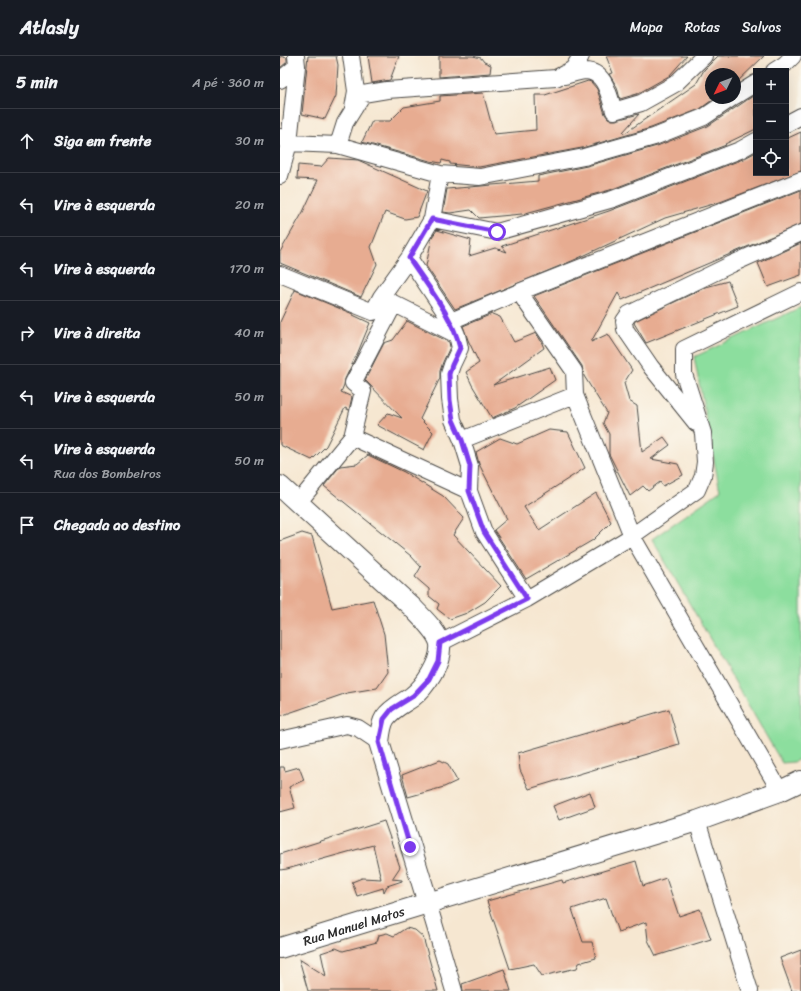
<!DOCTYPE html>
<html lang="pt">
<meta charset="utf-8">
<style>
body{margin:0;font-family:Sriracha,sans-serif;background:#242831;color:#f1f3f6}
.controls{position:absolute;right:12px;top:12px;display:grid;overflow:hidden;border-radius:0px;box-shadow:0 4px 16px #0002}
.controls button{width:36px;height:36px;display:grid;place-items:center;padding:0;border:0;border-bottom:1px solid #363941;background:#171b24;color:#f1f3f6;font:20px sans-serif}
.compass{position:absolute;left:425px;top:12px;width:36px;height:36px;border-radius:50%;background:#171b24;box-shadow:0 4px 16px #0002;rotate:227deg}
.stop{position:absolute;width:12px;height:12px;margin:-9px;border:3px solid #7c3aed;border-radius:50%;background:#fff}
.stop.end{background:#7c3aed;border-color:#fff;box-shadow:0 1px 4px #0008}
.list{margin:0;padding:0;list-style:none}
h2{display:flex;justify-content:space-between;align-items:center;height:52px;margin:0;padding:0 16px;font-size:17px}
h2 small{font-size:13px;font-weight:400;color:#9ea1a6}
.list li{display:grid;grid-template-columns:26px 1fr auto;gap:12px;align-items:center;box-sizing:border-box;height:64px;padding:0 16px;border-top:1px solid #363941}
.list b{display:block;font-size:15px;white-space:nowrap}
.list p{margin:0;font-size:13px;white-space:nowrap;color:#9ea1a6}
.list em{font-size:13px;font-style:normal;color:#9ea1a6}
.icon{flex:none;width:22px;height:22px;fill:none;stroke:currentColor;stroke-width:2;stroke-linecap:round;stroke-linejoin:round}
.map{position:relative;flex:none;width:521px;height:935px;overflow:hidden}
header{display:flex;align-items:center;gap:24px;box-sizing:border-box;height:56px;padding:0 20px;background:#171b24;border-bottom:1px solid #363941}
header strong{font-size:19px}
nav{display:flex;gap:22px;margin-inline-start:auto;font-size:14px}
main{display:flex}
aside{flex:1;background:#171b24}
.map>svg:first-child{display:block}
.green{fill:#8cde9e;stroke:#5c8464}
.building{fill:#e7ac91}
.lines{fill:none;stroke-linecap:round;stroke-linejoin:round}
.minor-casing{stroke:#494744;stroke-width:18}
.major-casing{stroke:#494744;stroke-width:22}
.minor{stroke:#fff;stroke-width:16}
.major{stroke:#fff;stroke-width:20}
.route{stroke:#7c3aed;stroke-width:5}
.labels{text-anchor:middle;stroke-width:3;stroke-linejoin:round;paint-order:stroke}
.street-label{font-size:13px;fill:#2b2b2b;stroke:#fbf7ec}
</style>
<header>
<strong>Atlasly</strong>
<nav><a>Mapa</a><a>Rotas</a><a>Salvos</a></nav>
</header>
<main>
<aside>
<h2>5 min<small>A pé · 360 m</small></h2>
<ul class="list">
<li><svg class="icon" aria-label="ahead" viewBox="0 0 24 24"><path d="M12 20V5M6 11l6-6 6 6"/></svg><div><b>Siga em frente</b></div><em>30 m</em></li>
<li><svg class="icon" aria-label="left" viewBox="0 0 24 24"><path d="M17 20v-9H6M10 6l-5 5 5 5"/></svg><div><b>Vire à esquerda</b></div><em>20 m</em></li>
<li><svg class="icon" aria-label="left" viewBox="0 0 24 24"><path d="M17 20v-9H6M10 6l-5 5 5 5"/></svg><div><b>Vire à esquerda</b></div><em>170 m</em></li>
<li><svg class="icon" aria-label="right" viewBox="0 0 24 24"><path d="M7 20v-9h11M14 6l5 5-5 5"/></svg><div><b>Vire à direita</b></div><em>40 m</em></li>
<li><svg class="icon" aria-label="left" viewBox="0 0 24 24"><path d="M17 20v-9H6M10 6l-5 5 5 5"/></svg><div><b>Vire à esquerda</b></div><em>50 m</em></li>
<li><svg class="icon" aria-label="left" viewBox="0 0 24 24"><path d="M17 20v-9H6M10 6l-5 5 5 5"/></svg><div><b>Vire à esquerda</b><p>Rua dos Bombeiros</p></div><em>50 m</em></li>
<li><svg class="icon" aria-label="arrive" viewBox="0 0 24 24"><path d="M6 21V4h12l-3 4 3 4H6"/></svg><div><b>Chegada ao destino</b></div></li>
</ul>
</aside>
<div class="map">
<svg width="521" height="935" viewBox="0 0 521 935">
<rect width="100%" height="100%" fill="#fbf7ec"/>
<filter id="ink" filterUnits="userSpaceOnUse"><feTurbulence type="fractalNoise" baseFrequency=".025" numOctaves="2"/><feDisplacementMap in="SourceGraphic" scale="8" xChannelSelector="R" yChannelSelector="G"/><feConvolveMatrix kernelMatrix="1 2 1 2 8 2 1 2 1" color-interpolation-filters="sRGB"/></filter>
<filter id="wash" filterUnits="userSpaceOnUse"><feTurbulence type="fractalNoise" baseFrequency=".012" numOctaves="4" result="noise"/><feDisplacementMap in="SourceGraphic" scale="16" xChannelSelector="R" yChannelSelector="G"/><feGaussianBlur stdDeviation="0.9" result="paint"/><feColorMatrix in="noise" values="0 0 0 0 0 0 0 0 0 0 0 0 0 0 0 0 0 1.4 0 .05"/><feComposite in="paint" operator="in"/></filter>
<g filter="url(#wash)">
<rect width="100%" height="100%" fill="#f6e7d1"/>
<path class="green" d="M 521,251 L 521,702 L 514,706 L 502,707 L 372,483 L 440,435 L 414,301 Z"/>
<g id="blocks">
<path class="building" d="M 0,0 L 7,2 L 7,6 L 0,12 Z
M 28,0 L 56,0 L 58,9 L 56,40 L 45,63 L 22,58 Z
M 88,0 L 119,0 L 110,24 L 92,27 Z
M 159,0 L 193,0 L 201,2 L 204,6 L 211,9 L 210,17 L 159,21 Z
M 326,0 L 407,0 L 389,20 L 357,38 L 340,43 L 337,31 L 329,18 L 333,17 Z
M 438,0 L 484,0 L 455,28 L 455,18 L 431,18 L 431,42 L 435,42 L 420,53 L 371,72 L 302,92 L 199,111 L 170,108 L 170,106 L 162,104 L 161,107 L 150,105 L 82,86 L 92,65 L 110,65 L 124,51 L 160,45 L 160,40 L 203,37 L 214,78 L 256,74 L 255,39 L 265,39 L 308,25 L 311,26 L 317,33 L 325,58 L 328,62 L 332,64 L 336,64 L 359,58 L 343,76 L 345,77 L 416,28 L 424,14 Z
M 476,38 L 476,73 L 445,88 L 446,89 L 330,134 L 242,158 L 199,162 L 191,154 L 170,157 L 163,156 L 167,133 L 258,125 L 258,120 L 307,110 L 377,90 L 428,70 Z
M 521,76 L 521,115 L 440,146 L 385,162 L 292,205 L 175,253 L 146,210 L 152,181 L 157,174 L 191,184 L 189,200 L 215,192 L 227,196 L 222,190 L 329,155 L 463,103 L 476,96 L 476,117 L 506,117 L 506,83 Z
M 49,102 L 78,104 L 147,135 L 137,161 L 125,163 L 105,156 L 91,191 L 97,208 L 81,241 L 0,207 L 0,196 L 23,156 L 38,124 L 17,123 L 18,109 L 41,111 Z
M 521,134 L 521,168 L 342,244 L 338,237 L 311,286 L 328,278 L 352,314 L 344,327 L 349,345 L 357,350 L 362,396 L 384,381 L 390,389 L 371,403 L 398,408 L 403,419 L 383,430 L 380,426 L 368,435 L 363,430 L 350,440 L 329,398 L 329,378 L 323,367 L 327,357 L 304,320 L 302,310 L 254,240 Z
M 521,187 L 521,219 L 488,231 L 478,207 Z
M 448,225 L 458,250 L 366,287 L 354,267 L 355,265 L 426,231 Z
M 15,234 L 73,258 L 73,259 L 90,267 L 78,296 L 65,323 L 64,329 L 61,336 L 72,341 L 69,354 L 65,352 L 46,390 L 32,404 L 0,389 L 0,266 Z
M 212,258 L 220,261 L 234,286 L 256,277 L 261,285 L 264,292 L 213,329 L 270,311 L 275,324 L 235,352 L 212,362 L 192,329 L 186,316 L 199,307 L 188,284 L 183,270 Z
M 127,265 L 169,286 L 170,291 L 163,306 L 160,315 L 160,322 L 140,363 L 153,376 L 144,394 L 97,369 L 108,357 L 122,362 L 85,324 L 104,287 L 113,284 Z
M 269,374 L 288,376 L 305,412 L 244,451 L 259,474 L 316,437 L 331,466 L 313,484 L 246,523 L 214,474 L 227,463 L 199,408 L 196,396 L 220,382 L 237,388 Z
M 88,399 L 124,416 L 163,440 L 184,462 L 173,479 L 221,530 L 205,546 L 187,557 L 170,563 L 157,553 L 159,548 L 149,540 L 149,533 L 135,521 L 141,511 L 131,500 L 44,430 L 60,410 L 77,408 Z
M 22,477 L 32,480 L 52,552 L 93,544 L 104,578 L 108,616 L 97,632 L 67,637 L 0,660 L 0,485 Z
M 389,653 L 399,688 L 249,733 L 240,714 L 238,697 Z
M 160,704 L 168,708 L 177,725 L 164,731 L 128,741 L 122,719 Z
M 0,711 L 4,711 L 5,715 L 19,711 L 24,724 L 9,731 L 15,752 L 0,756 Z
M 310,736 L 315,751 L 279,764 L 273,750 Z
M 104,765 L 120,811 L 112,823 L 122,824 L 122,825 L 107,830 L 104,836 L 103,832 L 77,840 L 72,826 L 82,822 L 101,823 L 93,789 L 7,813 L 0,814 L 0,798 Z
M 356,805 L 363,830 L 386,822 L 399,860 L 420,853 L 431,883 L 376,900 L 368,884 L 366,866 L 338,876 L 326,842 L 292,853 L 303,886 L 312,886 L 316,902 L 299,907 L 297,912 L 262,920 L 254,908 L 230,913 L 207,845 L 282,824 L 283,827 Z
M 126,872 L 135,874 L 143,881 L 158,935 L 28,935 L 19,903 L 46,920 L 41,897 L 56,892 L 63,895 L 97,886 L 99,879 L 107,877 L 114,880 Z
M 521,894 L 521,935 L 512,935 L 500,902 Z
M 224,913 L 231,935 L 183,935 L 182,928 Z"/>
</g>
</g>
<g filter="url(#ink)">
<use href="#blocks" fill-opacity="0" stroke="#494744" stroke-width="1"/>
<g class="lines">
<defs>
<path id="minor" d="M 71,0 L 76,35 L 73,52
M 494,15 L 505,8 L 513,0
M 285,20 C 291,18 298,16 304,15 C 325,14 329,39 334,55 L 361,47 L 395,28 L 424,0
M 0,24 L 17,10
M 455,40 L 476,27
M 506,68 L 521,60
M 0,81 L 9,87 L 58,89 L 160,118 L 200,121 L 304,101 L 374,81 L 424,61 L 452,42
M 58,89 L 65,67 L 83,38 L 107,34 L 276,22 L 293,13 L 301,0
M 0,120 L 9,87 L 17,10 L 16,0
M 152,163 L 217,176 L 333,143 L 460,94 L 476,85
M 129,202 L 171,265 L 239,236 L 521,124
M 0,218 L 93,256 L 101,241 L 129,202 L 152,163 L 160,118
M 239,236 L 294,315 L 295,339 L 352,480 L 500,735
M 105,243 L 177,279
M 171,265 L 177,279 L 180,292 L 172,309 L 169,318 L 170,343 L 173,364 L 182,384 L 190,410 L 189,435
M 416,367 L 371,311 L 345,273 L 344,265 L 349,258 L 452,208 L 521,177
M 72,381 L 189,435 L 204,476 L 247,543
M 182,384 L 295,339
M 18,447 L 72,381 L 83,335 L 73,327 L 114,248
M 160,587 L 247,543 L 352,480 L 417,434 L 423,420 L 425,406 L 423,377 L 404,318 L 404,293 L 521,236
M 0,684 L 67,669 L 78,672 L 99,686
M 417,765 L 470,935
M 148,847 L 174,935"/>
<g id="major">
<path d="M 0,430 L 132,551 C 140,560 158,576 160,588 C 162,606 145,631 132,641 C 122,648 112,652 105,662 C 101,668 100,678 99,686 L 148,847"/>
<path id="s1" d="M 0,892 L 417,765 L 500,735 L 521,725"/>
</g>
</defs>
<use href="#minor" class="minor-casing"/>
<use href="#major" class="major-casing"/>
<use href="#minor" class="minor"/>
<use href="#major" class="major"/>
</g>
</g>
<g class="lines" filter="url(#ink)">
<path class="route" d="M 130,791 L 99,686 L 104,663 L 112,653 L 133,640 L 149,623 L 158,605 L 160,587 L 247,543 L 204,476 L 189,435 L 190,410 L 182,384 L 173,364 L 170,344 L 169,318 L 172,309 L 180,292 C 172,259 148,231 129,202 L 152,163 L 217,176"/>
</g>
<g class="labels">
<g class="street-label">
<text dy="5" stroke="none"><textPath href="#s1" startOffset="77">Rua Manuel Matos</textPath></text>
</g>
</g>
</svg>
<div class="controls">
<button>+</button>
<button>−</button>
<button><svg class="icon" aria-label="locate" viewBox="0 0 24 24"><circle cx="12" cy="12" r="6"/><path d="M12 2v4M12 18v4M2 12h4M18 12h4"/></svg></button>
</div>
<svg class="compass" viewBox="-18 -18 36 36"><path d="M0-13l5 13h-10z" fill="#e53935"/><path d="M0 13l5-13h-10z" fill="#9ea1a6"/></svg>
<div class="stop" style="left:217px;top:176px"></div>
<div class="stop end" style="left:130px;top:791px"></div>
</div>
</main>
